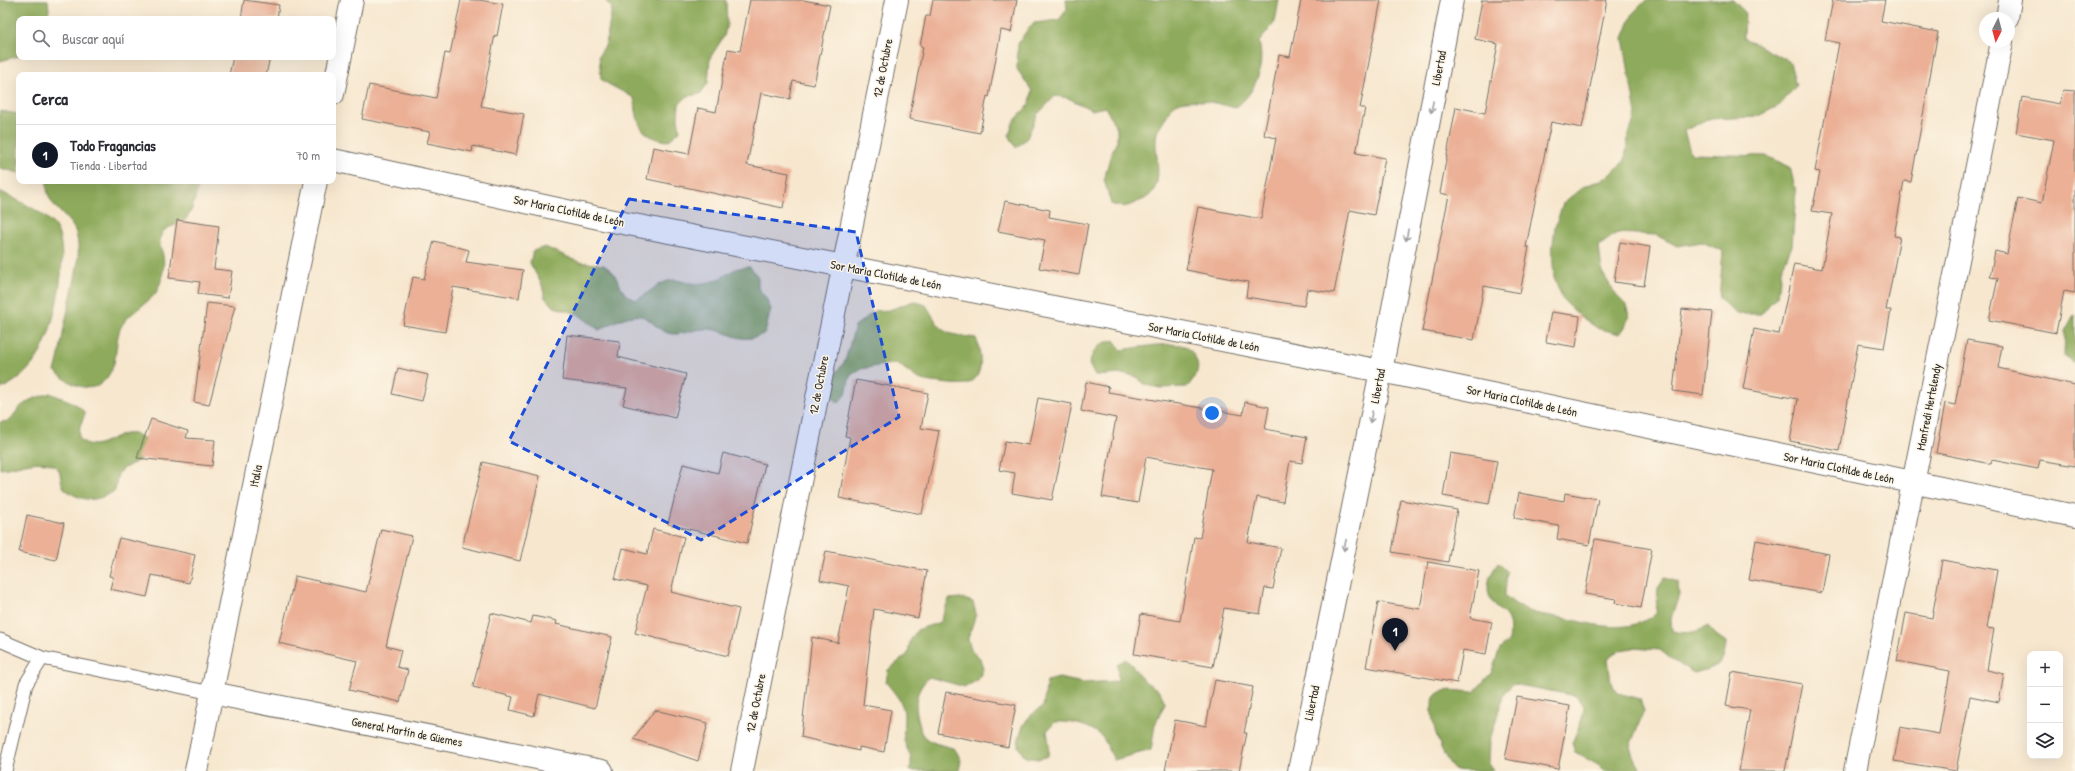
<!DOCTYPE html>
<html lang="es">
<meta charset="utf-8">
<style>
body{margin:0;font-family:"Patrick Hand",sans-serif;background:#f2f2f3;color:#2b2b33}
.controls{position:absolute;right:12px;bottom:12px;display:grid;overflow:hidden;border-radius:8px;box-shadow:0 4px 16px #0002}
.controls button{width:36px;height:36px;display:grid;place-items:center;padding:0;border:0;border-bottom:1px solid #e1e1e2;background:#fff;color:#2b2b33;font:20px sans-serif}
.compass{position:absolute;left:1979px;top:12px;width:36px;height:36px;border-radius:50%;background:#fff;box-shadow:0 4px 16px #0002;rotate:186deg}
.you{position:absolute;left:1212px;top:413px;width:14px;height:14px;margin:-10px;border:3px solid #fff;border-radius:50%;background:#1a73e8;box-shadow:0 0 0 6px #1a73e833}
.badge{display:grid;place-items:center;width:26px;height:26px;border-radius:50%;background:#111827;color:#fff;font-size:13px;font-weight:700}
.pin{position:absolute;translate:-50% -33px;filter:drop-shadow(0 1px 2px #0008)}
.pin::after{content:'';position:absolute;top:21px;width:14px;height:12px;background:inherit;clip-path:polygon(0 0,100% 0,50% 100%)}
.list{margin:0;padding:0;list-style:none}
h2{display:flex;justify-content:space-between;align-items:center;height:52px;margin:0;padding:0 16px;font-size:17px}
h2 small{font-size:13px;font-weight:400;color:#7c7c81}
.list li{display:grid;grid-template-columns:26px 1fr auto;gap:12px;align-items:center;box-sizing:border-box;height:60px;padding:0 16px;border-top:1px solid #e1e1e2}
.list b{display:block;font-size:15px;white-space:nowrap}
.list p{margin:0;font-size:13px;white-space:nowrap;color:#7c7c81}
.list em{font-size:13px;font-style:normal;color:#7c7c81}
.icon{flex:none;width:22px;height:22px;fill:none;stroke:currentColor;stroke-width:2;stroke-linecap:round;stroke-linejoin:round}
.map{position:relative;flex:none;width:2075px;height:771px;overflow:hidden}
.search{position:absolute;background:#fff;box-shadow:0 4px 16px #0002;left:16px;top:16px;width:320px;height:44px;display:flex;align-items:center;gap:10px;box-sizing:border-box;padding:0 14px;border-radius:8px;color:#7c7c81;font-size:15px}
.panel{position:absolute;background:#fff;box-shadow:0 4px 16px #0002;left:16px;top:72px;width:320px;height:112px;border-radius:8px}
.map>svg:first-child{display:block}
.forest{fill:#8eaa5c;stroke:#5c6a44}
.building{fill:#ebb096}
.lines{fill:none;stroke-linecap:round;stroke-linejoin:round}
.service-casing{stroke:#726d64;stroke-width:15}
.minor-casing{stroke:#726d64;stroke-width:24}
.tertiary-casing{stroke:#726d64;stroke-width:24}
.service{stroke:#fff;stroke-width:13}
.minor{stroke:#fff;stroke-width:22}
.tertiary{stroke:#fff;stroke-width:22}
.oneway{stroke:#a0a0a0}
.marked{fill:#1d4ed8;fill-opacity:0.2;stroke:#1d4ed8;stroke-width:3;stroke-dasharray:8 5;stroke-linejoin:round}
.labels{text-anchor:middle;stroke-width:3;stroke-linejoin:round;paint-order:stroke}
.street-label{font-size:12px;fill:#2b2b2b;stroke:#fcf5e5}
</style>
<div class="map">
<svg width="2075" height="771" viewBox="0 0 2075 771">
<rect width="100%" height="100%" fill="#fcf5e5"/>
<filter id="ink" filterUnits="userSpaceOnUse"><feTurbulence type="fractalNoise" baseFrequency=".025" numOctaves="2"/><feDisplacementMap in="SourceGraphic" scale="8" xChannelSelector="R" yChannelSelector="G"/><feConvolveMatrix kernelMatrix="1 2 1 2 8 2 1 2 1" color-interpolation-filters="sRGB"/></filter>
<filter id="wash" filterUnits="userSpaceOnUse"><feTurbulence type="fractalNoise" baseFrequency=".012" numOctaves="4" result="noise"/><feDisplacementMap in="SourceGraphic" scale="16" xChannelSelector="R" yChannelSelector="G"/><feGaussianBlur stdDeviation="0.9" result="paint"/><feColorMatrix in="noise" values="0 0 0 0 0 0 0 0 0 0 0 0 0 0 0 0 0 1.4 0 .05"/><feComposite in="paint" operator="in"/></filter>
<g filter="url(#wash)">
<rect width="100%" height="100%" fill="#f7e7cf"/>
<path class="forest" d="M 0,0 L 48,0 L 49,10 L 46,19 L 19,19 L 19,56 L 0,61 Z
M 605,0 L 726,0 L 727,25 L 724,36 L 710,58 L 708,83 L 700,94 L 688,96 L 679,104 L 678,117 L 680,131 L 668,141 C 638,137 638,123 634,98 C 623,91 611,87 601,79 L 599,55 L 606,44 L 612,8 Z
M 1066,0 L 1279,0 L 1275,22 L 1259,42 C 1265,67 1256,93 1235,108 C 1220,104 1185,94 1172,107 C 1170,109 1168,114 1166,117 C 1162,123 1156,131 1156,139 C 1155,161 1167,191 1140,201 C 1127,206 1125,209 1111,204 L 1104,179 L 1111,154 L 1117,141 L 1117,129 L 1105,107 L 1092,110 L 1068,98 L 1055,96 L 1037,115 L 1027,138 L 1016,148 L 1009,135 L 1013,123 L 1030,103 L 1032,91 L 1017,69 L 1018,44 L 1025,33 L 1034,23 L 1059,20 L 1067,9 Z
M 1646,0 L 1733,0 L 1745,12 L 1744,38 L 1790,62 L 1796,86 L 1780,105 L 1756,117 L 1707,119 L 1684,131 L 1691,154 L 1766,156 L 1790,167 L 1796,192 L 1792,246 L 1781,270 L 1778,295 L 1761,314 L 1738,314 L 1719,299 L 1723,251 L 1702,242 L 1677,246 L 1656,235 L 1617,233 L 1599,246 L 1602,272 L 1616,295 L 1626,305 L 1629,315 L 1625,327 L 1620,334 L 1597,328 L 1580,316 L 1563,300 L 1554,277 L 1552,252 L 1555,227 L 1563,203 L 1583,187 L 1608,177 L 1625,160 L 1628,137 L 1636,114 L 1623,38 L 1633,13 Z
M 0,111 L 19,114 L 19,173 L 0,168 Z
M 47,181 L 203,181 C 193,192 196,207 186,219 C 180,226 165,225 161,235 C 158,244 161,247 163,255 C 165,265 162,282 157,291 C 152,301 131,311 122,325 C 116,335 117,351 114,363 C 103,398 77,391 55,371 C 61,352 62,333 67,314 C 72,288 83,259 76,233 C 71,216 44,207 47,181 Z
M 0,191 C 16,200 43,211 54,225 C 72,247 55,321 44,345 C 36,364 19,382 0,389 Z
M 545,247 L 579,262 L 604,265 L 613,272 L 625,294 L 636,300 C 647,295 656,284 668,281 C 678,278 682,283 692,283 C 698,284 710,283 716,280 C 732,274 730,267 750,267 L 758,277 L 758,288 L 766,298 L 771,309 L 765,333 C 739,347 732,330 707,329 C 694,328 681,337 668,333 C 654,329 649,313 633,316 C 622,317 609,325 599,330 L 578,314 L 554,307 L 545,298 L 542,285 L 530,263 L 533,251 Z
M 914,301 L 926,305 C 944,335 941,333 976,338 C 981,351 986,379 966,384 C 958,385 949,384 941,383 C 933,382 925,382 917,378 C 910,374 904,368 897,363 L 860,369 L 850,376 L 846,394 L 838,403 L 830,393 L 830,381 L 845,361 L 855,326 L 875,311 L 889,310 Z
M 2075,314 L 2075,363 L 2064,356 L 2065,332 Z
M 1114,340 L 1121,350 C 1136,348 1171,341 1184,346 C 1190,348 1194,355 1196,360 C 1201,370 1194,379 1187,387 L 1160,388 L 1146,385 L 1135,376 L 1122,374 L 1095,376 L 1089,364 C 1094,349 1097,344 1114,340 Z
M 50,393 C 62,399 78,401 85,414 L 80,426 L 79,438 C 100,461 121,417 147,441 C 142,467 134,459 118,473 L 115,491 C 99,499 91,503 74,495 C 71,493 67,491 64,488 C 58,479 65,466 46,463 C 31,460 15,468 0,469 L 0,422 L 9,421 L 20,407 L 30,400 Z
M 1498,563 L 1507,571 L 1505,595 C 1523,614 1540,614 1564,618 C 1595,625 1628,635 1656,614 L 1658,588 L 1665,578 L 1678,582 L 1679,595 L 1671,619 L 1672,631 C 1686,634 1696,633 1708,626 L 1716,635 L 1726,642 C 1725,667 1715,667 1694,673 L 1671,659 L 1660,650 L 1633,648 L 1620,650 L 1608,658 L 1611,683 L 1618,693 L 1640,699 L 1644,711 L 1630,746 L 1634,758 L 1642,771 L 1604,771 L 1598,765 L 1575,752 L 1572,743 L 1582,719 L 1584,707 L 1576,696 L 1513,684 L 1504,693 L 1490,740 L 1489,765 L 1493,771 C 1485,771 1463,771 1456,770 C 1443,763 1422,706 1437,694 C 1446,687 1463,692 1474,692 L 1491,673 L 1500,649 L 1509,641 C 1510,633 1511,623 1506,616 C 1504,613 1500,611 1497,608 C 1483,593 1487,578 1498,563 Z
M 961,598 L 973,602 L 976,614 L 968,638 L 971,649 L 980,658 L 983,669 L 978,680 L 965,687 L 929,677 C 915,691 914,704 919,722 C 920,726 920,731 922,734 C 928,744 946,745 955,749 L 961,760 L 959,771 L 910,771 C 914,754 906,752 904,739 C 903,731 904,724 904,717 C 905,703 894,693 886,682 L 888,670 L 908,654 L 910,641 L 917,630 L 940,622 L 949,599 Z
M 1126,659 C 1132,664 1135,670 1140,676 C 1150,689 1158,683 1165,703 L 1155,725 L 1151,750 L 1114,760 C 1110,753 1107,743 1102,737 C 1091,725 1070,721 1055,722 L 1047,731 L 1049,744 L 1048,756 L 1038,759 L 1025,757 L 1018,746 C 1020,727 1026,716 1043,707 L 1047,681 L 1059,678 L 1083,683 L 1118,681 L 1117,664 Z"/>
<g id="blocks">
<path class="building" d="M 244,0 L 279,5 L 277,19 L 241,19 Z
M 461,0 L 479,0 L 503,4 L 497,36 L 495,35 L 481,106 L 524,114 L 516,155 L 473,146 L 472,152 L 427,143 L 430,132 L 362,119 L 369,85 L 436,98 L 445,53 L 450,54 Z
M 750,0 L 803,0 L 830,5 L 814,85 L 793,81 L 790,99 L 761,93 L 747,165 L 789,173 L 783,208 L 647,179 L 653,147 L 689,154 L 698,108 L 716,112 L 728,49 L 740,51 Z
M 933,0 L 1017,0 L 1011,32 L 1001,30 L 989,97 L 987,96 L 980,133 L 909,119 L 923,47 L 920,46 L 926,16 L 930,16 Z
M 1301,0 L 1381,0 L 1360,108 L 1365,108 L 1356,153 L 1385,158 L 1374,215 L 1350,210 L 1334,293 L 1307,289 L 1304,306 L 1246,297 L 1248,282 L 1186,270 L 1198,207 L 1261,219 L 1276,138 L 1264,135 L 1279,55 L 1290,57 Z
M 1482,0 L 1607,0 L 1582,128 L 1551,122 L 1526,247 L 1529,247 L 1520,293 L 1484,286 L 1474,340 L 1422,331 L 1449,195 L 1440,193 L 1456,107 L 1485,113 L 1498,44 L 1475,39 Z
M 1833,0 L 1885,0 L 1881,21 L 1938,32 L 1911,182 L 1904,181 L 1894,236 L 1900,237 L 1886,310 L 1891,310 L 1884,348 L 1858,344 L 1839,451 L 1790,441 L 1798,399 L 1743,389 L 1754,329 L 1779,334 L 1794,264 L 1822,269 L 1832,214 L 1812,211 L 1820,172 L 1815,171 L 1839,43 L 1825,40 Z
M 233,57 L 270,57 L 266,75 L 229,75 Z
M 2063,90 L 2075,91 L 2075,293 L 2064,291 L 2056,333 L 1989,320 L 1998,278 L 1990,277 L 1995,251 L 2007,254 L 2018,198 L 2042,203 L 2054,140 L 2016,133 L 2022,97 L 2060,104 Z
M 1005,201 L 1050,210 L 1049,217 L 1088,224 L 1079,275 L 1039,268 L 1045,240 L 998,231 Z
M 177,220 L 219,226 L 214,269 L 232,271 L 228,298 L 198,294 L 200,282 L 169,278 Z
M 434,241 L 469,250 L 466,262 L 523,270 L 519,298 L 453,287 L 445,332 L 403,325 L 413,277 L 424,279 Z
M 1620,242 L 1650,247 L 1644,286 L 1614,282 Z
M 207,303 L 235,306 L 209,405 L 194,402 Z
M 1682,309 L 1712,312 L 1703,395 L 1673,391 Z
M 1551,312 L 1580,316 L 1576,347 L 1546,342 Z
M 567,335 L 620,341 L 618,357 L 686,374 L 675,418 L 623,405 L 627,388 L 562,380 Z
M 1967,340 L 2002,346 L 1998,368 L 2075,385 L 2075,466 L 2040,460 L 2038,469 L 1992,460 L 1991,464 L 1936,453 L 1945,403 L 1955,405 Z
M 398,368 L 428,375 L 422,401 L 392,394 Z
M 856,380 L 928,393 L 921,428 L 939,431 L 922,514 L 839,498 L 850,437 L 845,436 Z
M 1086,382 L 1109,387 L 1108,392 L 1243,415 L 1245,402 L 1269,407 L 1265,429 L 1307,437 L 1302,463 L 1290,461 L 1283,502 L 1257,497 L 1248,542 L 1281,548 L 1273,589 L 1265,588 L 1260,614 L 1224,608 L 1213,667 L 1134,654 L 1141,614 L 1180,621 L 1194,537 L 1200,538 L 1212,469 L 1146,457 L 1138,503 L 1102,497 L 1116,418 L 1081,411 Z
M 1038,398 L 1072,404 L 1052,500 L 1012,493 L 1015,473 L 999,470 L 1005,441 L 1029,445 Z
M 151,419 L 188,431 L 186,438 L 215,440 L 212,466 L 137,458 Z
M 723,453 L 765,464 L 747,543 L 668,524 L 683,464 L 718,473 Z
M 1450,453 L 1497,461 L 1489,504 L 1443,496 Z
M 483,462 L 540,476 L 520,561 L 462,547 Z
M 1519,493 L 1564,501 L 1565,493 L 1598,499 L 1589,545 L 1557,539 L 1559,526 L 1514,518 Z
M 1401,500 L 1457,510 L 1448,562 L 1392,552 Z
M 27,515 L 64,523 L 56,560 L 19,552 Z
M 381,529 L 412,536 L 386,646 L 401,650 L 397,667 L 408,670 L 400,702 L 349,690 L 357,661 L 279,643 L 295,576 L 366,592 Z
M 653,529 L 684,537 L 671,592 L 739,609 L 728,656 L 635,633 L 647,586 L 615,579 L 623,548 L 647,554 Z
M 119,538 L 195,555 L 189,583 L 152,575 L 147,597 L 110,589 L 113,577 L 109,576 Z
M 1595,539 L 1652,549 L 1641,608 L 1615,603 L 1616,599 L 1585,594 Z
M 1756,540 L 1829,554 L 1822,593 L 1749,580 Z
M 826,551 L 927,571 L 918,618 L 874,609 L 863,705 L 891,710 L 884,752 L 859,747 L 859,751 L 801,737 L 812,637 L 838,643 L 849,586 L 820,580 Z
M 1942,560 L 1997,570 L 1987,628 L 1994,629 L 1987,670 L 2004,674 L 1999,702 L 1970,696 L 1956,771 L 1894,761 L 1900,727 L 1939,734 L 1950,671 L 1897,661 L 1906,613 L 1932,618 Z
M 1428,562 L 1479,571 L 1470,618 L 1492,622 L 1486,654 L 1463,650 L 1457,683 L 1366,667 L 1378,602 L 1420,609 Z
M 491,613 L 531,623 L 533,616 L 557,621 L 556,624 L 612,637 L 595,708 L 539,694 L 534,716 L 510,710 L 513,697 L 473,687 Z
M 1732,672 L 1802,684 L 1785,771 L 1739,771 L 1750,710 L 1726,706 Z
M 1215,680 L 1253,687 L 1244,733 L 1247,733 L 1239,771 L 1165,771 L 1175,720 L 1206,726 Z
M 946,692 L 1016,705 L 1008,747 L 938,733 Z
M 1517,697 L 1570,706 L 1558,769 L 1505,759 Z
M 655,710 L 708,723 L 698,761 L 633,739 Z"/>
</g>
</g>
<g filter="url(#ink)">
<use href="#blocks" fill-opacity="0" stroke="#726d64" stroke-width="1"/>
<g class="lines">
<defs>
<path id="service" d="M 0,640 L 42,658 L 212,693
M 5,771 L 26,684 L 42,658"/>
<path id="minor" d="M 2007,18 L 2010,0
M 333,160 L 608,220 L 1381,371 L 2075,516
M 212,693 L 602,771
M 742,771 L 897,0
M 1299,771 L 1381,371 L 1452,0
M 1855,771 L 2002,42"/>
<path id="tertiary" d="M 333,94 L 352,0
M 196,771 L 316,181"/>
</defs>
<use href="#service" class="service-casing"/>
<use href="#minor" class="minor-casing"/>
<use href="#tertiary" class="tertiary-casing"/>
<use href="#service" class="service"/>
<use href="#minor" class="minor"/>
<use href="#tertiary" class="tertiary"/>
</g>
<defs><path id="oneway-shaft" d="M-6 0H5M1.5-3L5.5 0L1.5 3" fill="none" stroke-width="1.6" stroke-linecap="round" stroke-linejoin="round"/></defs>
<g class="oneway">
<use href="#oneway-shaft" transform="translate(1432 107) rotate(101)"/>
<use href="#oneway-shaft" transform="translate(1407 235) rotate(101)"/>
<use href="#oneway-shaft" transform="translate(1371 417) rotate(102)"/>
<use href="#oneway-shaft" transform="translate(1345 545) rotate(102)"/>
</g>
</g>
<path class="marked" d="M 629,199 L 856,232 L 899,417 L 701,540 L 509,441 Z"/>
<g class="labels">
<g class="street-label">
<text transform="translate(883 68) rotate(-79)" y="4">12 de Octubre</text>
<text transform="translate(1439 68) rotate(-79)" y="4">Libertad</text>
<text transform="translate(569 211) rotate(12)" y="4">Sor Maria Clotilde de León</text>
<text transform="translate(886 275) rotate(11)" y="4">Sor Maria Clotilde de León</text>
<text transform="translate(1204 337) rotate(11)" y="4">Sor Maria Clotilde de León</text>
<text transform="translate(819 385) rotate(-79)" y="4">12 de Octubre</text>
<text transform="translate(1378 386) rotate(-79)" y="4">Libertad</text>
<text transform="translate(1522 401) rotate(12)" y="4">Sor Maria Clotilde de León</text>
<text transform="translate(1929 407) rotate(-79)" y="4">Manfredi Hertelendy</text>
<text transform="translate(1839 468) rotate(12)" y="4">Sor Maria Clotilde de León</text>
<text transform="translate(256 476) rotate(-79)" y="4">Italia</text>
<text transform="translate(756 703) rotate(-79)" y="4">12 de Octubre</text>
<text transform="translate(1312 703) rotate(-78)" y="4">Libertad</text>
<text transform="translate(407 732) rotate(11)" y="4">General Martín de Güemes</text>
</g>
</g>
</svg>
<div class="controls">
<button>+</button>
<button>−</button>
<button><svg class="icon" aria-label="layers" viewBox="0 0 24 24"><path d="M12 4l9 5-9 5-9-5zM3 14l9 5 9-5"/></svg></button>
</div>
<svg class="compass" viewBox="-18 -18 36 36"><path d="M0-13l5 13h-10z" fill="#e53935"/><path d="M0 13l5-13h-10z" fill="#7c7c81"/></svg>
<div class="you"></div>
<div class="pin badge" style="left:1395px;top:651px">1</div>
<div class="search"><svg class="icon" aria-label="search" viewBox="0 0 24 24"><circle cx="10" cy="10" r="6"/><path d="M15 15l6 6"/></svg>Buscar aquí</div>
<section class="panel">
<h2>Cerca<small></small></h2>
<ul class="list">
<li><span class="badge">1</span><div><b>Todo Fragancias</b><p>Tienda · Libertad</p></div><em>70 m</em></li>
</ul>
</section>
</div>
